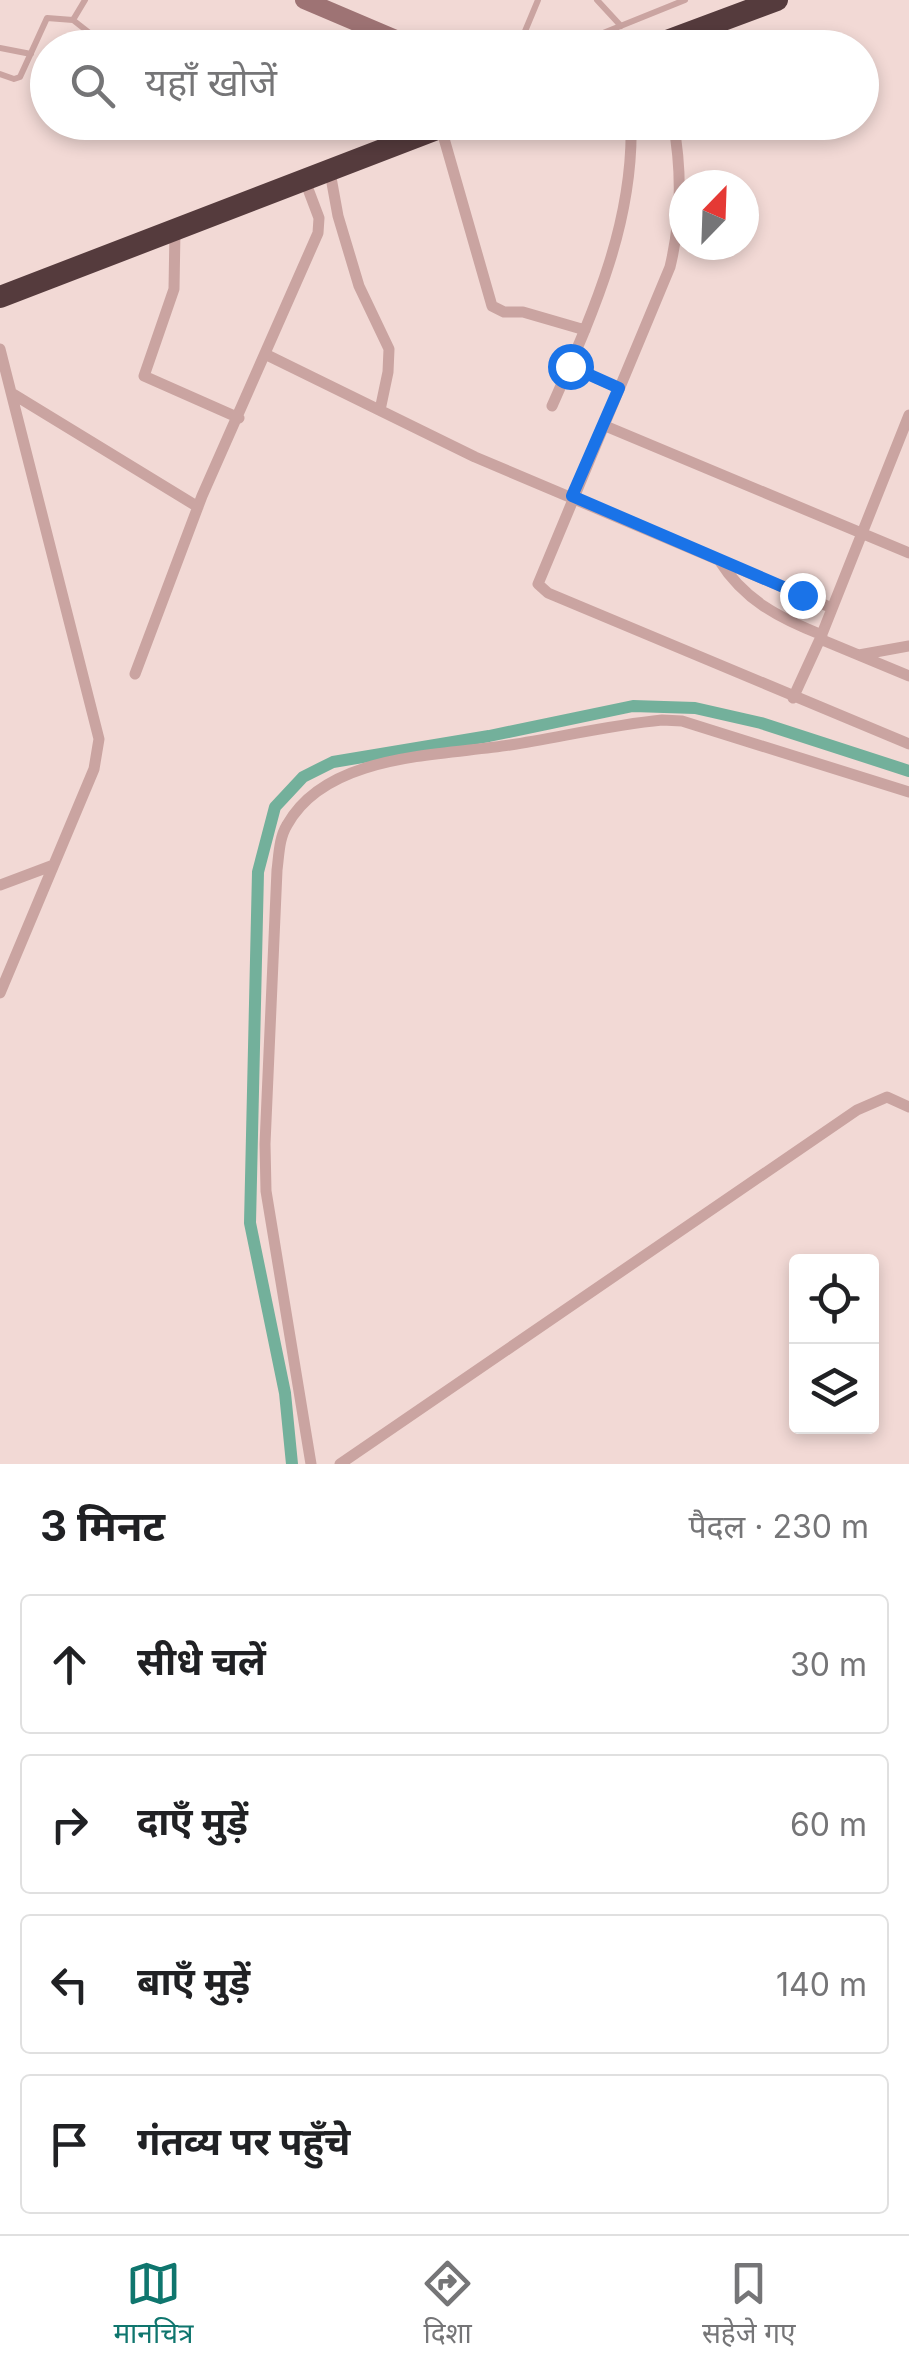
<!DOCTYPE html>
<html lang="hi">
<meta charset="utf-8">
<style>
body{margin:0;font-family:Inter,"Noto Sans Devanagari",sans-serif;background:#f6f6f6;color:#202124}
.controls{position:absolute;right:30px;bottom:30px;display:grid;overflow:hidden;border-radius:10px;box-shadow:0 5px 15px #0003}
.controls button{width:90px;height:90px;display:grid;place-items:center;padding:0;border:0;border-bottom:2px solid #e0e0e0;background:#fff;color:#202124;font:50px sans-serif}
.compass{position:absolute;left:669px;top:170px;width:90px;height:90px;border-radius:50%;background:#fff;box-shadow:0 5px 15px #0003;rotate:23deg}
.stop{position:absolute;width:30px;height:30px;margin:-22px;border:8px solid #1a73e8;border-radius:50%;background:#fff}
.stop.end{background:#1a73e8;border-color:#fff;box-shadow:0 2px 10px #0008}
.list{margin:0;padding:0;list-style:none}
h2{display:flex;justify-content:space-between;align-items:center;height:130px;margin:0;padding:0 40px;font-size:42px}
h2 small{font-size:32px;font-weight:400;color:#757577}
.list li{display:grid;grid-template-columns:65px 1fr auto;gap:30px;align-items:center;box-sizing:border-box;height:140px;margin:0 20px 20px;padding:0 20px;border:2px solid #e0e0e0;border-radius:10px}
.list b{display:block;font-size:38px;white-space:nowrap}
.list em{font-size:32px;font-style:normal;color:#757577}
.icon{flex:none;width:55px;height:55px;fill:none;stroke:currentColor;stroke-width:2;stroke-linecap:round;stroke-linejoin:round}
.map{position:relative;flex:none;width:909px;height:1464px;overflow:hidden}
.search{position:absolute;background:#fff;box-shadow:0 5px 15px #0003;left:30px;right:30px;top:30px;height:110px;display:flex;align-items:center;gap:25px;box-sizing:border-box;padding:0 35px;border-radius:55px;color:#757577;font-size:38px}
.sheet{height:770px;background:#fff}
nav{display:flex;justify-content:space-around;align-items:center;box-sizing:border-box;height:140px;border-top:2px solid #e0e0e0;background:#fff;font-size:28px;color:#757577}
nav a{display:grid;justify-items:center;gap:5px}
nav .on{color:#0f766e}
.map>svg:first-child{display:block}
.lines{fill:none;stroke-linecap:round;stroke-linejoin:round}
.canal{stroke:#73b09b;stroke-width:12}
.lane{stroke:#caa4a1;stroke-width:6}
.street{stroke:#caa4a1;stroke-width:11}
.secondary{stroke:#9e7374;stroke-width:18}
.highway{stroke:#553b3d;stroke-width:22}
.route{stroke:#1a73e8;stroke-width:12}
</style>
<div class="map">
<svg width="909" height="1464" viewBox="0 0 909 1464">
<rect width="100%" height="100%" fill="#f2d9d5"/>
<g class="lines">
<path class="canal" d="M 292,1464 L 285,1393 L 250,1223 L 258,872 L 275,807 L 303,777 L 333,762 L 489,736 L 633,706 L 695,708 L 761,723 L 909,771"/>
<path class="lane" d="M 597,0 L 621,26
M 73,20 L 96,38 L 95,48
M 0,48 L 31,54
M 518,48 L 538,0
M 566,48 L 685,0
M 0,74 L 14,79 L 20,77 L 47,18 L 73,20 L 85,0"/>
<path class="street" d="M 673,122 C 682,170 681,221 670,267 L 538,584 L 548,593 L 909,744
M 441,128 L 492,306 L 504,312 L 523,312 L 585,330
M 330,172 L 338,216 L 359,286 L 389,349 L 388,372 L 380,410
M 175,231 L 174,289 L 144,376 L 239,418
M 0,349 L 99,739 L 94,769 L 0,993
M 267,355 L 475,457 L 832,608
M 569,366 L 619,388
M 13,394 L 198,507
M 552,406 C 592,315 634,224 631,122
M 603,425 L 909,553
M 719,560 C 744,600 779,618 822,635
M 820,639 L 909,676
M 859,655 L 909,646
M 135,674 L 202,496 L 318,233 L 319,218 L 305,181
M 793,698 L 820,639 L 909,415
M 0,885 L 51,866
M 311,1464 L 266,1191 L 265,1144 L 277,870 C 279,855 279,838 287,825 C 327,753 440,756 510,745 C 561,737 611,725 662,720 L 682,721 L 909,792
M 340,1464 L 857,1110 L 887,1097 L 909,1107"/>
<path class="secondary" d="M 304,0 L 417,48"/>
<path class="highway" d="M 648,48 L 777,0
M 0,297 L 455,122"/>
</g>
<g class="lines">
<path class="route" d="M 570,366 L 619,388 L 572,496 L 802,595"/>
</g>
</svg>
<div class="controls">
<button><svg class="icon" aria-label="locate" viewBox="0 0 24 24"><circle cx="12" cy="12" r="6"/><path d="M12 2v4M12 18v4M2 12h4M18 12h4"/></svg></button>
<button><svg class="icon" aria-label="layers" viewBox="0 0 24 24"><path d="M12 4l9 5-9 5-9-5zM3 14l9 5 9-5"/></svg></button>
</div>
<svg class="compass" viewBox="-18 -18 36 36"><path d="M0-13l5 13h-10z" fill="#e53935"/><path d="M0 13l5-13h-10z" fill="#757577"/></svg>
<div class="stop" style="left:570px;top:366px"></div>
<div class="stop end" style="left:802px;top:595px"></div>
<div class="search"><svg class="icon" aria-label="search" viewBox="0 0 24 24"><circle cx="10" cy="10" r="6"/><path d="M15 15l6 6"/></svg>यहाँ खोजें</div>
</div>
<section class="sheet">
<h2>3 मिनट<small>पैदल · 230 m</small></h2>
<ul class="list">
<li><svg class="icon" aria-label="ahead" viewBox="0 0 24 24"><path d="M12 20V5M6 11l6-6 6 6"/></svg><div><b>सीधे चलें</b></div><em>30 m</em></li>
<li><svg class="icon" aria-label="right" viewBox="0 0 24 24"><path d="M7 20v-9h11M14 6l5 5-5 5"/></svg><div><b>दाएँ मुड़ें</b></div><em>60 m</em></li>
<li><svg class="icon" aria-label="left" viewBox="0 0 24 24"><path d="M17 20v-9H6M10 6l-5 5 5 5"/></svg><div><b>बाएँ मुड़ें</b></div><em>140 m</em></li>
<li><svg class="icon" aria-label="arrive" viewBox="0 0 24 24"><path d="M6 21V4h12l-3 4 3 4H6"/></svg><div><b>गंतव्य पर पहुँचे</b></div></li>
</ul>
</section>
<nav>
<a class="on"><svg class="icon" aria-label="map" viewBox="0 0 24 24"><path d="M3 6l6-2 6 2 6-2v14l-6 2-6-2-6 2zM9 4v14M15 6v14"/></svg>मानचित्र</a>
<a><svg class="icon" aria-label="directions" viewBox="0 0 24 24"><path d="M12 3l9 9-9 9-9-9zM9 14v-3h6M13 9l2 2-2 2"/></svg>दिशा</a>
<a><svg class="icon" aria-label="saved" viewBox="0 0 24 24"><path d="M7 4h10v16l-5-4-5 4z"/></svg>सहेजे गए</a>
</nav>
